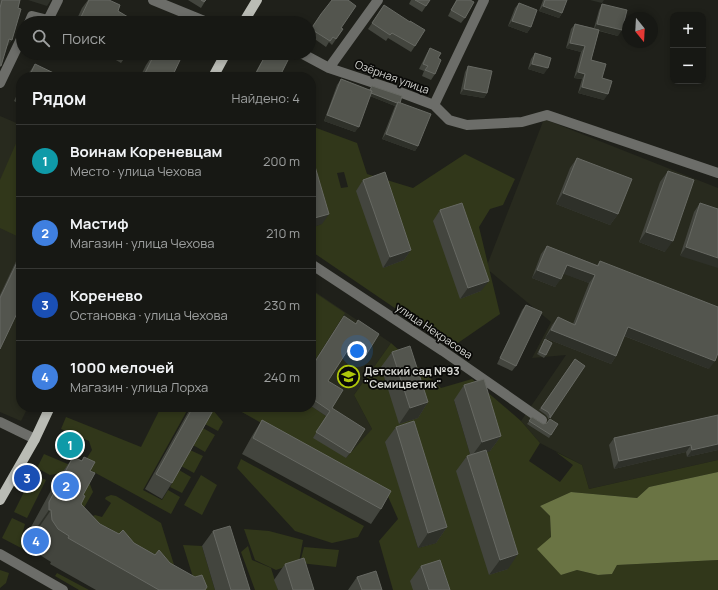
<!DOCTYPE html>
<html lang="ru">
<meta charset="utf-8">
<style>
body{margin:0;font-family:Manrope,sans-serif;background:#20211d;color:#f1f3f6}
.controls{position:absolute;right:12px;top:12px;display:grid;overflow:hidden;border-radius:8px;box-shadow:0 2px 6px #0003}
.controls button{width:36px;height:36px;display:grid;place-items:center;padding:0;border:0;border-bottom:1px solid #363734;background:#171814;color:#f1f3f6;font:20px sans-serif}
.compass{position:absolute;left:622px;top:12px;width:36px;height:36px;border-radius:50%;background:#171814;box-shadow:0 2px 6px #0003;rotate:162deg}
.you{position:absolute;left:357px;top:351px;width:14px;height:14px;margin:-10px;border:3px solid #fff;border-radius:50%;background:#1a73e8;box-shadow:0 0 0 6px #1a73e833}
.badge{display:grid;place-items:center;width:26px;height:26px;border-radius:50%;background:#0b8043;color:#fff;font-size:13px;font-weight:700}
.pin{position:absolute;translate:-50% -50%;border:2px solid #fff;box-shadow:0 1px 4px #0006}
.list{margin:0;padding:0;list-style:none}
h2{display:flex;justify-content:space-between;align-items:center;height:52px;margin:0;padding:0 16px;font-size:17px}
h2 small{font-size:13px;font-weight:400;color:#9ea0a0}
.list li{display:grid;grid-template-columns:26px 1fr auto;gap:12px;align-items:center;box-sizing:border-box;height:72px;padding:0 16px;border-top:1px solid #363734}
.list b{display:block;font-size:15px;white-space:nowrap}
.list p{margin:0;font-size:13px;white-space:nowrap;color:#9ea0a0}
.list em{font-size:13px;font-style:normal;color:#9ea0a0}
.icon{flex:none;width:22px;height:22px;fill:none;stroke:currentColor;stroke-width:2;stroke-linecap:round;stroke-linejoin:round}
.map{position:relative;flex:none;width:718px;height:590px;overflow:hidden}
.search{position:absolute;background:#171814;box-shadow:0 2px 6px #0003;left:16px;top:16px;width:300px;height:44px;display:flex;align-items:center;gap:10px;box-sizing:border-box;padding:0 14px;border-radius:22px;color:#9ea0a0;font-size:15px}
.panel{position:absolute;background:#171814;box-shadow:0 2px 6px #0003;left:16px;top:72px;width:300px;height:340px;border-radius:16px}
.map>svg:first-child{display:block}
.built{fill:#282a1e}
.green{fill:#31371a;fill-rule:evenodd}
.water{fill:#6a7444}
.lines{fill:none;stroke-linecap:round;stroke-linejoin:round}
.minor{stroke:#6c6d69;stroke-width:10}
.major{stroke:#babcb5;stroke-width:10}
.wall{fill:#43453e}
.shaded-wall{fill:#2e3029}
.building{fill:#53554e;stroke:#676963}
.labels{text-anchor:middle;stroke-width:3.5;stroke-linejoin:round;paint-order:stroke}
.street-label{font-size:11px;fill:#d5d6d2;stroke:#090907}
.poi-label{font-size:11px;font-weight:bold;fill:#d5d6d2;stroke:#090907;text-anchor:start}
</style>
<div class="map">
<svg width="718" height="590" viewBox="0 0 718 590">
<rect width="100%" height="100%" fill="#1f201a"/>
<path class="built" d="M 0,116 L 21,125 L 21,407 L 28,407 L 21,421 L 0,412 Z
M 544,119 L 718,188 L 718,460 L 589,489 L 582,465 L 540,443 L 521,421 L 566,355 L 532,358 L 551,322 L 486,268 Z
M 311,289 L 391,343 L 354,395 L 372,429 L 348,473 L 233,407 L 311,407 L 311,406 L 326,416 L 329,413 L 324,386 L 340,322 L 311,367 Z"/>
<path class="green" d="M 311,126 L 357,143 L 367,174 L 413,188 L 465,154 L 515,179 L 503,205 L 490,209 L 479,227 L 500,314 L 452,347 L 311,251 L 311,228 L 321,224 L 311,189 ZM 344,172 L 348,187 L 341,188 L 337,173 Z
M 21,132 L 21,238 L 0,228 L 0,180 Z
M 311,290 L 345,313 L 311,367 Z
M 391,343 L 441,388 L 472,379 L 521,421 L 540,443 L 529,461 L 560,482 L 573,465 L 556,452 L 582,465 L 589,489 L 718,460 L 718,472 L 649,487 L 637,498 L 571,492 L 540,506 L 550,516 L 551,538 L 561,575 L 577,570 L 598,575 L 612,574 L 617,565 L 718,560 L 718,590 L 393,590 L 379,541 L 398,519 L 386,492 L 233,407 L 311,407 L 311,406 L 326,416 L 346,458 L 372,429 L 354,395 ZM 454,400 L 490,451 L 471,457 ZM 386,442 L 436,542 L 436,543 L 418,548 Z
M 161,407 L 189,407 L 143,490 L 162,500 L 168,490 L 180,497 L 171,514 L 79,464 L 87,458 L 92,450 L 89,441 L 61,429 L 66,417 L 141,447 Z
M 212,409 L 223,422 L 218,431 L 205,424 Z
M 203,428 L 215,435 L 205,452 L 193,445 Z
M 190,450 L 203,456 L 194,473 L 181,466 Z
M 44,454 L 82,470 L 50,475 L 37,468 Z
M 241,459 L 364,526 L 358,537 L 332,543 L 295,531 L 237,468 Z
M 179,470 L 191,477 L 182,493 L 170,487 Z
M 85,472 L 93,492 L 77,520 L 83,495 Z
M 33,474 L 46,480 L 27,518 L 14,512 Z
M 201,475 L 217,485 L 202,515 L 184,505 Z
M 111,495 L 116,496 L 161,523 L 175,568 L 107,527 L 103,532 L 93,516 L 95,515 L 102,517 L 111,503 L 105,499 L 106,497 Z
M 12,518 L 25,524 L 22,535 L 23,549 L 2,538 Z
M 244,529 L 269,531 L 303,540 L 299,562 L 276,570 L 255,560 Z
M 183,545 L 202,546 L 215,590 L 197,590 Z
M 248,546 L 252,560 L 271,568 L 278,590 L 255,590 L 241,552 Z
M 304,547 L 339,550 L 336,567 L 300,563 Z
M 0,570 L 9,573 L 6,583 L 0,588 Z
M 57,573 L 89,590 L 79,590 L 55,576 Z"/>
<path class="water" d="M 718,472 L 718,560 L 617,565 L 612,574 L 598,575 L 577,570 L 561,575 L 537,549 L 551,537 L 550,516 L 540,506 L 571,492 L 637,498 L 649,487 Z"/>
<g class="lines">
<path class="minor" d="M 153,0 L 209,23
M 29,23 L 32,16 L 48,20 L 58,0
M 301,53 L 329,68 L 389,88 L 434,105 L 449,120 L 467,125 L 522,122 L 547,115 L 718,173
M 329,68 L 378,0
M 0,83 L 23,35
M 434,105 L 484,0
M 311,264 L 443,351 L 542,420
M 0,422 L 35,439
M 0,554 L 63,590"/>
<path class="major" d="M 243,23 L 257,0
M 213,77 L 226,53
M 0,500 L 35,439 L 50,407"/>
</g>
<path class="wall" d="M 0,0 L 20,0 L 18,8 L 12,40 L 6,47 L 0,67 Z
M 88,0 L 109,0 L 118,11 L 138,23 L 75,23 L 82,8 Z
M 188,0 L 206,0 L 201,8 Z
M 411,0 L 430,0 L 422,12 L 409,4 Z
M 456,0 L 470,0 L 465,18 L 461,23 L 448,16 Z
M 543,0 L 567,0 L 562,13 L 559,18 L 539,11 Z
M 519,3 L 531,27 L 527,33 L 508,26 L 515,8 Z
M 602,4 L 618,36 L 599,31 L 591,60 L 602,78 L 604,100 L 578,93 L 582,79 L 574,78 L 581,52 L 566,48 L 571,29 L 575,24 L 594,28 L 599,10 Z
M 384,5 L 415,46 L 411,52 L 388,38 L 386,41 L 368,29 Z
M 321,14 L 343,29 L 332,45 L 329,42 L 326,47 L 309,35 L 309,31 Z
M 430,48 L 438,58 L 435,74 L 431,80 L 422,76 L 424,71 L 419,69 L 427,53 Z
M 104,53 L 128,53 L 121,63 Z
M 154,53 L 165,53 L 172,77 L 140,77 L 146,65 Z
M 270,53 L 281,74 L 287,77 L 253,77 L 260,64 L 264,58 L 266,59 Z
M 535,53 L 544,74 L 528,69 L 531,59 Z
M 35,64 L 62,77 L 26,77 Z
M 468,66 L 487,93 L 484,98 L 460,94 L 465,72 Z
M 341,79 L 369,90 L 372,86 L 400,103 L 418,146 L 415,151 L 382,139 L 395,106 L 370,96 L 355,132 L 324,121 L 337,85 Z
M 21,86 L 21,105 L 14,101 Z
M 577,158 L 618,214 L 610,225 L 556,204 L 570,168 Z
M 668,171 L 665,252 L 639,242 L 660,182 Z
M 363,180 L 411,250 L 404,260 L 383,268 L 356,191 Z
M 700,203 L 718,209 L 680,256 L 694,212 Z
M 440,210 L 481,291 L 460,299 L 433,221 Z
M 547,246 L 597,265 L 600,261 L 709,369 L 624,336 L 616,356 L 611,364 L 545,338 L 552,325 L 558,317 L 573,324 L 589,283 L 563,273 L 555,287 L 532,278 L 541,254 Z
M 21,253 L 21,305 L 0,349 L 0,295 L 18,257 Z
M 526,305 L 516,366 L 512,371 L 497,364 L 522,310 Z
M 340,322 L 366,355 L 362,360 L 347,351 L 328,381 L 332,408 L 350,453 L 346,458 L 313,438 L 326,416 L 311,406 L 311,367 Z
M 545,339 L 546,355 L 544,358 L 537,354 Z
M 392,352 L 428,402 L 418,418 L 399,424 L 381,367 Z
M 575,359 L 585,366 L 548,420 L 548,418 L 546,415 L 539,410 Z
M 464,385 L 501,436 L 490,451 L 486,452 L 508,569 L 489,575 L 456,471 L 467,456 L 470,454 L 454,400 Z
M 191,407 L 215,407 L 172,483 L 162,499 L 145,489 Z
M 718,415 L 718,450 L 687,457 L 686,452 L 614,469 L 609,445 L 614,438 Z
M 532,417 L 543,424 L 558,424 L 549,438 L 527,424 Z
M 262,420 L 381,509 L 371,524 L 242,454 L 252,436 Z
M 396,427 L 447,527 L 436,543 L 418,548 L 385,442 Z
M 73,457 L 81,461 L 84,457 L 90,471 L 83,495 L 81,504 L 100,524 L 170,563 L 205,590 L 96,590 L 50,564 L 51,562 L 40,555 L 34,546 L 33,536 L 31,536 L 31,527 L 55,483 Z
M 213,531 L 250,590 L 215,590 L 202,546 Z
M 285,564 L 314,590 L 278,590 L 274,580 Z
M 421,566 L 450,590 L 413,590 L 410,581 Z
M 357,577 L 382,590 L 348,590 Z"/>
<path class="shaded-wall" d="M 28,0 L 51,0 L 47,6 Z
M 590,0 L 604,0 L 602,3 Z
M 543,6 L 562,13 L 559,18 L 539,11 Z
M 512,21 L 531,27 L 527,33 L 508,26 Z
M 597,24 L 622,30 L 618,36 L 594,29 Z
M 9,39 L 12,40 L 1,55 Z
M 570,43 L 585,46 L 581,52 L 566,48 Z
M 532,64 L 548,68 L 544,74 L 528,69 Z
M 578,72 L 585,74 L 582,79 L 574,78 Z
M 582,87 L 608,94 L 604,100 L 578,93 Z
M 464,89 L 487,93 L 484,98 L 460,94 Z
M 369,92 L 397,103 L 395,106 L 367,95 Z
M 327,115 L 359,127 L 355,132 L 324,121 Z
M 386,134 L 418,146 L 415,151 L 382,139 Z
M 563,193 L 618,214 L 610,225 L 556,204 Z
M 329,214 L 322,224 L 311,228 L 311,219 Z
M 646,232 L 673,241 L 665,252 L 639,242 Z
M 686,247 L 718,258 L 718,268 L 680,256 Z
M 411,250 L 404,260 L 383,268 L 390,257 Z
M 567,265 L 595,275 L 589,283 L 561,273 Z
M 537,270 L 561,279 L 555,287 L 532,278 Z
M 489,281 L 481,291 L 460,299 L 468,288 Z
M 628,327 L 715,361 L 709,369 L 622,335 Z
M 551,330 L 616,356 L 611,364 L 545,338 Z
M 428,402 L 418,418 L 399,424 L 410,408 Z
M 501,436 L 490,451 L 471,457 L 482,442 Z
M 718,444 L 718,450 L 687,457 L 692,450 Z
M 691,445 L 686,452 L 614,469 L 619,461 Z
M 49,510 L 51,510 L 33,536 L 31,536 Z
M 447,527 L 436,543 L 418,548 L 428,533 Z
M 518,554 L 508,569 L 489,575 L 500,560 Z"/>
<path class="building" d="M 2,0 L 20,0 L 18,8 L 21,9 L 12,40 L 9,39 L 1,66 L 0,66 L 0,8 Z
M 89,0 L 109,0 L 120,5 L 118,11 L 138,23 L 95,23 L 81,17 Z
M 201,0 L 206,0 L 204,2 Z
M 332,0 L 348,0 L 356,6 L 341,28 L 343,29 L 336,39 L 333,37 L 330,41 L 311,29 L 321,14 Z
M 415,0 L 430,0 L 426,6 Z
M 457,0 L 470,0 L 474,2 L 465,18 L 451,10 Z
M 545,0 L 567,0 L 562,13 L 543,6 Z
M 519,3 L 537,10 L 531,27 L 512,21 Z
M 602,4 L 627,10 L 622,30 L 597,24 Z
M 384,5 L 410,22 L 410,21 L 425,30 L 415,46 L 392,33 L 390,35 L 372,23 Z
M 293,20 L 299,23 L 291,23 Z
M 575,24 L 599,30 L 591,60 L 606,64 L 602,78 L 612,81 L 608,94 L 582,87 L 585,74 L 578,72 L 585,46 L 570,43 Z
M 430,48 L 441,53 L 438,58 L 441,60 L 435,74 L 425,70 L 428,66 L 423,64 Z
M 155,53 L 165,53 L 180,60 L 172,77 L 143,77 Z
M 270,53 L 274,53 L 288,60 L 281,74 L 287,77 L 263,77 L 256,73 L 264,58 L 266,60 Z
M 535,53 L 551,58 L 548,68 L 532,64 Z
M 35,64 L 62,77 L 29,77 Z
M 468,66 L 492,71 L 487,93 L 464,89 Z
M 341,79 L 372,91 L 359,127 L 327,115 Z
M 372,86 L 402,96 L 400,103 L 398,102 L 397,103 L 371,93 L 372,91 L 370,90 Z
M 398,102 L 431,114 L 418,146 L 386,134 Z
M 577,158 L 632,179 L 618,214 L 563,193 Z
M 314,163 L 329,214 L 311,219 L 311,164 Z
M 668,171 L 694,180 L 673,241 L 646,232 Z
M 385,172 L 411,250 L 390,257 L 363,180 Z
M 462,203 L 489,281 L 468,288 L 440,210 Z
M 700,203 L 718,209 L 718,258 L 686,247 Z
M 547,246 L 598,266 L 600,261 L 718,307 L 718,353 L 715,361 L 628,327 L 616,356 L 551,330 L 558,317 L 575,325 L 595,275 L 567,265 L 561,279 L 537,270 Z
M 21,254 L 21,305 L 0,349 L 0,298 Z
M 526,305 L 542,312 L 516,366 L 500,358 Z
M 344,316 L 356,324 L 358,320 L 379,334 L 366,355 L 351,345 L 328,381 L 343,390 L 332,408 L 365,429 L 350,453 L 316,432 L 330,411 L 311,398 L 311,368 Z
M 545,339 L 552,343 L 546,355 L 539,352 Z
M 410,346 L 428,402 L 410,408 L 392,352 Z
M 575,359 L 585,366 L 550,418 L 550,415 L 548,412 L 541,408 Z
M 484,379 L 501,436 L 482,442 L 464,385 Z
M 193,407 L 215,407 L 172,483 L 156,474 Z
M 718,415 L 718,444 L 692,450 L 691,445 L 619,461 L 614,438 Z
M 532,417 L 543,424 L 547,423 L 550,419 L 558,424 L 551,435 L 529,421 Z
M 262,420 L 391,491 L 381,509 L 253,438 Z
M 414,421 L 447,527 L 428,533 L 396,427 Z
M 486,450 L 518,554 L 500,560 L 467,456 Z
M 73,457 L 82,461 L 84,457 L 95,462 L 90,471 L 95,473 L 83,495 L 85,496 L 81,504 L 100,524 L 119,534 L 123,530 L 134,543 L 155,555 L 159,550 L 170,563 L 195,577 L 202,575 L 207,587 L 205,590 L 159,590 L 68,538 L 69,536 L 58,529 L 52,520 L 51,510 L 49,510 L 49,502 Z
M 230,526 L 250,590 L 231,590 L 213,531 Z
M 304,558 L 314,590 L 293,590 L 285,564 Z
M 440,560 L 450,590 L 429,590 L 421,566 Z
M 376,571 L 382,590 L 362,590 L 357,577 Z"/>
<defs>
<symbol id="school-ring" viewBox="-11 -11 22 22"><circle r="9.5" fill="#090907" stroke="#aec60b" stroke-width="1.5"/><path d="M0-5L7-2L0 1L-7-2ZM-4 1L0 2.5L4 1V4Q0 6-4 4Z" fill="#aec60b"/></symbol>
</defs>
<g fill-rule="evenodd">
<use href="#school-ring" x="336" y="364" width="25" height="25"/>
</g>
<g class="labels">
<g class="street-label">
<text transform="translate(392 77) rotate(20)" y="4">Озёрная улица</text>
<text transform="translate(434 331) rotate(34)" y="4">улица Некрасова</text>
</g>
<g class="poi-label">
<text x="364" y="375">Детский сад №93<tspan x="364" dy="13">"Семицветик"</tspan></text>
</g>
</g>
</svg>
<div class="controls">
<button>+</button>
<button>−</button>
</div>
<svg class="compass" viewBox="-18 -18 36 36"><path d="M0-13l5 13h-10z" fill="#e53935"/><path d="M0 13l5-13h-10z" fill="#9ea0a0"/></svg>
<div class="you"></div>
<div class="pin badge" style="left:70px;top:445px;background:#0f9aa8">1</div>
<div class="pin badge" style="left:66px;top:486px;background:#3f7fe0">2</div>
<div class="pin badge" style="left:27px;top:478px;background:#1a4fb4">3</div>
<div class="pin badge" style="left:36px;top:541px;background:#3f7fe0">4</div>
<div class="search"><svg class="icon" aria-label="search" viewBox="0 0 24 24"><circle cx="10" cy="10" r="6"/><path d="M15 15l6 6"/></svg>Поиск</div>
<section class="panel">
<h2>Рядом<small>Найдено: 4</small></h2>
<ul class="list">
<li><span class="badge" style="background:#0f9aa8">1</span><div><b>Воинам Кореневцам</b><p>Место · улица Чехова</p></div><em>200 m</em></li>
<li><span class="badge" style="background:#3f7fe0">2</span><div><b>Мастиф</b><p>Магазин · улица Чехова</p></div><em>210 m</em></li>
<li><span class="badge" style="background:#1a4fb4">3</span><div><b>Коренево</b><p>Остановка · улица Чехова</p></div><em>230 m</em></li>
<li><span class="badge" style="background:#3f7fe0">4</span><div><b>1000 мелочей</b><p>Магазин · улица Лорха</p></div><em>240 m</em></li>
</ul>
</section>
</div>
